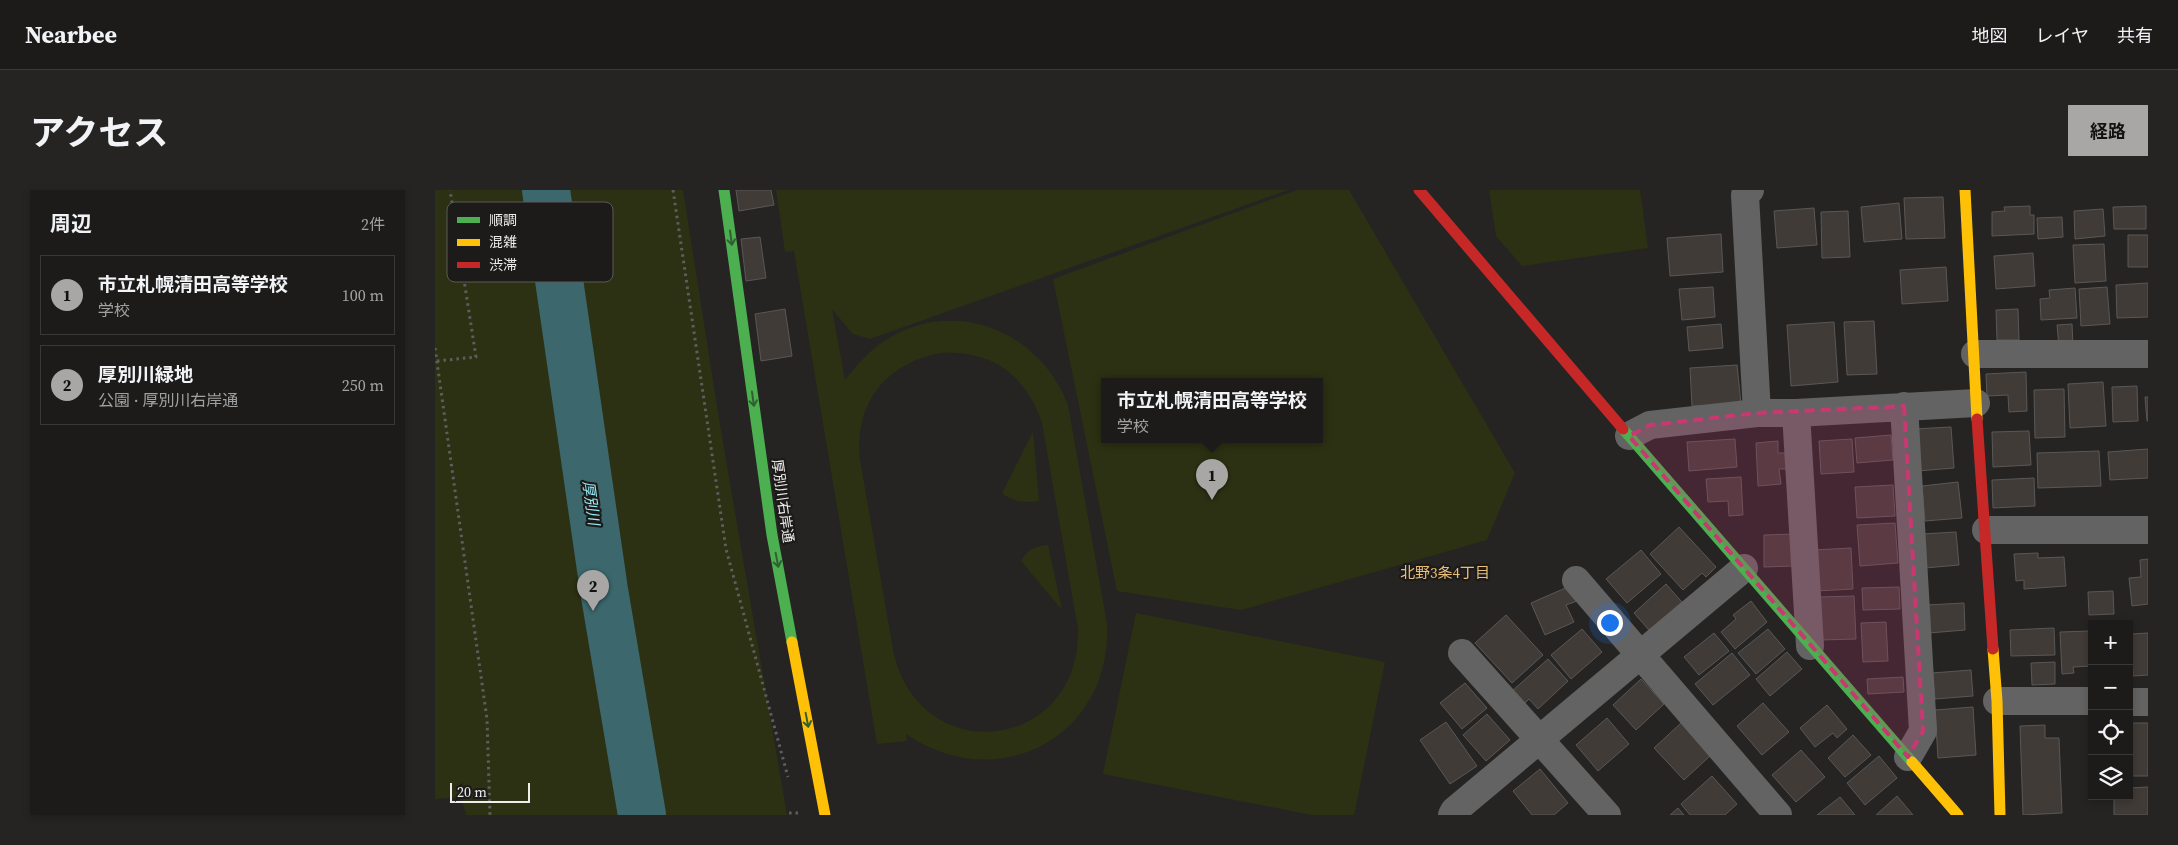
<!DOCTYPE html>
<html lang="ja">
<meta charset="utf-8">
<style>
body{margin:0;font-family:"Source Serif 4","Noto Sans JP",serif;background:#252423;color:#f1f3f6}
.controls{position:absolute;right:15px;bottom:15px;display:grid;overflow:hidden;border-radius:0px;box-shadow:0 2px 8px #0003}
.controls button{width:45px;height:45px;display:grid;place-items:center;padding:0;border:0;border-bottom:1px solid #3a3939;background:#1c1b1a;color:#f1f3f6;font:25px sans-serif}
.scale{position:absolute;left:15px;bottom:12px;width:80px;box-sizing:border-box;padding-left:5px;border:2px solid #eeedec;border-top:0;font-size:14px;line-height:18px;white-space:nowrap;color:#eeedec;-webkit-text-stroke:4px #1d1b19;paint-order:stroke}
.you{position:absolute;left:1174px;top:432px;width:18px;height:18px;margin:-12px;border:4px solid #fff;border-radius:50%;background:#1a73e8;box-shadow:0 0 0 8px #1a73e833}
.badge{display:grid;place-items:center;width:32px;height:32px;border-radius:50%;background:#a8a7a6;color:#111;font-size:16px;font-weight:700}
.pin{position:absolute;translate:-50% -41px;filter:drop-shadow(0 1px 2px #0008)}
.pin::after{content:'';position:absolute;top:26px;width:18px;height:15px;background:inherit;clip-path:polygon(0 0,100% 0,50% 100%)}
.popup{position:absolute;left:666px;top:188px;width:222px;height:65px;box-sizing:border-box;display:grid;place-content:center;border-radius:0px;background:#1c1b1a;filter:drop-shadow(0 1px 4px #0005);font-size:16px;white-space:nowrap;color:#a0a1a2}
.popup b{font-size:19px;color:#f1f3f6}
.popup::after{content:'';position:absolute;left:50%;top:100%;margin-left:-10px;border:10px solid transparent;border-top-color:#1c1b1a}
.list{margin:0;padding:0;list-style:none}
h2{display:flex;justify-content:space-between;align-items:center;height:65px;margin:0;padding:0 20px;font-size:21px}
h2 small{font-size:16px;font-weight:400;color:#a0a1a2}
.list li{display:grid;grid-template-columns:32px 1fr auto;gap:15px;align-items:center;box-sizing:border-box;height:80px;margin:0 10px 10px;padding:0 10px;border:1px solid #3a3939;border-radius:0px}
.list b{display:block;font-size:19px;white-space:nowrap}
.list p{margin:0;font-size:16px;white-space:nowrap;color:#a0a1a2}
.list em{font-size:16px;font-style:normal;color:#a0a1a2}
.icon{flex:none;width:28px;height:28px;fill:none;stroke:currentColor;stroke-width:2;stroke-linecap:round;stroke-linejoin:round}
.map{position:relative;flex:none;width:1713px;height:625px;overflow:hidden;border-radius:0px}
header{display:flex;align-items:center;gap:30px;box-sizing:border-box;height:70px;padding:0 25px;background:#1c1b1a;border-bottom:1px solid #3a3939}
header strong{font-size:24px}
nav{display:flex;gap:28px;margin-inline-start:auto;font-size:18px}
.intro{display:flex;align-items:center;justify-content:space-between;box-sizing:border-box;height:120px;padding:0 30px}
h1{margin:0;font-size:35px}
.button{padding:12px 22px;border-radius:0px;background:#a8a7a6;color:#111;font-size:18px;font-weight:700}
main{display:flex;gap:30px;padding:0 30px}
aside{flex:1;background:#1c1b1a;border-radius:0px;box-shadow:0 2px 8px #0003}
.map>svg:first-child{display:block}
.green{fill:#2c3113;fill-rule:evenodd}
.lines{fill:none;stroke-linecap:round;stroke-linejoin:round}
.river{stroke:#3b676d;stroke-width:48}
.building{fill:#413b37;stroke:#595857}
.path{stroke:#5f5e5e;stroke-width:3;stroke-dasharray:2.5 4;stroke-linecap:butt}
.street{stroke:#646364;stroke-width:28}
.fast{stroke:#4caf50;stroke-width:11}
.slow{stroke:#ffc107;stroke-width:11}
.jam{stroke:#c62828;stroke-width:11}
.oneway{stroke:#325e32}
.marked{fill:#c93871;fill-opacity:0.2;stroke:#c93871;stroke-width:4;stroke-dasharray:10 6;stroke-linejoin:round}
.labels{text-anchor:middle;stroke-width:4.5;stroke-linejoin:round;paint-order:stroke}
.street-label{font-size:14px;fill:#eeedec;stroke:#1d1b19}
.water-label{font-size:15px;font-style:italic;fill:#98eef8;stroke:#1d1b19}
.neighbourhood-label{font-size:15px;fill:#e8bf79;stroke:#1d1b19}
.key{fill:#1d1b19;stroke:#5c5a58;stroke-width:1}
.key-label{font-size:14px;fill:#eeedec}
</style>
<header>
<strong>Nearbee</strong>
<nav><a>地図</a><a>レイヤ</a><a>共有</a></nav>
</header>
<div class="intro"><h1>アクセス</h1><a class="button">経路</a></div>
<main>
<aside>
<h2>周辺<small>2件</small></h2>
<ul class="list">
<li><span class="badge">1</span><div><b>市立札幌清田高等学校</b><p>学校</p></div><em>100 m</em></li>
<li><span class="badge">2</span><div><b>厚別川緑地</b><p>公園 · 厚別川右岸通</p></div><em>250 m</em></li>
</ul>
</aside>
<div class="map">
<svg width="1713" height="625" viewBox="0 0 1713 625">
<rect width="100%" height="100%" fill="#252423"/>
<path class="green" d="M 0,0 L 248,0 L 285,235 L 352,625 L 31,625 L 26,607 L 0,609 Z
M 341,0 L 853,0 L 435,149 L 418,144 L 397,119 L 410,190 C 423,174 435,159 454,148 C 523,107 606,143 633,215 L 672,434 C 677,547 563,607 471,544 L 472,551 L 442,554 L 359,61 L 350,62 ZM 506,163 C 557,160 591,185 607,233 L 643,439 C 646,559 489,582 459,465 L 425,270 C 419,214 450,173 506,163 Z
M 862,0 L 914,0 L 1080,283 L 1052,350 L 806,420 L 682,401 L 618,89 ZM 670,191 L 884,191 L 884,249 L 670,249 Z
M 1054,0 L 1205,0 L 1213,58 L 1087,76 L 1061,46 Z
M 598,242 L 604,311 C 590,313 577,312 567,303 Z
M 613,355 L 627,420 L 586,371 C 592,360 600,356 613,355 Z
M 701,423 L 950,472 L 919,625 L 877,625 L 668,584 Z"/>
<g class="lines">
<path class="river" d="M 111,0 L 169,400 L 207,625"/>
</g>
<path class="building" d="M 301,0 L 336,0 L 339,15 L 304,21 Z
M 1508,7 L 1510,48 L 1471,49 L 1469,8 Z
M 1464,13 L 1467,49 L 1429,52 L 1426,17 Z
M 1595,16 L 1595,25 L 1599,25 L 1599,44 L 1557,46 L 1557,22 L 1570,21 L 1569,17 Z
M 1711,16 L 1711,39 L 1679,39 L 1678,17 Z
M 1379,18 L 1382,55 L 1342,58 L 1339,21 Z
M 1668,19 L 1670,46 L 1640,49 L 1639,21 Z
M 1413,21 L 1415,67 L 1387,68 L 1386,22 Z
M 1627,27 L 1628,47 L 1603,49 L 1602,28 Z
M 1286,44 L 1288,82 L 1235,86 L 1232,48 Z
M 1693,45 L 1713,45 L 1713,77 L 1693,77 Z
M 325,47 L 331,88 L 311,91 L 306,49 Z
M 1669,54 L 1671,91 L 1640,93 L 1638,55 Z
M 1598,63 L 1600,96 L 1561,99 L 1559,66 Z
M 1511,77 L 1513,111 L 1467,114 L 1465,80 Z
M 1713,93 L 1713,127 L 1682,128 L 1681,95 Z
M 1278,97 L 1280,127 L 1247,130 L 1244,99 Z
M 1672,97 L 1675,134 L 1646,136 L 1644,99 Z
M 1640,98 L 1642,128 L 1606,130 L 1605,109 L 1615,108 L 1614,100 Z
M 350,119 L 357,166 L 326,171 L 320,124 Z
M 1583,119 L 1584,150 L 1562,150 L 1561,120 Z
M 1439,131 L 1442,184 L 1412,185 L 1409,132 Z
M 1399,132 L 1403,192 L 1356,196 L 1352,135 Z
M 1286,134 L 1288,158 L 1254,161 L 1252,137 Z
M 1637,134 L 1638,156 L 1624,157 L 1622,135 Z
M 1302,175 L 1306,214 L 1257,216 L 1255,178 Z
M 1591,182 L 1592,221 L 1574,222 L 1573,205 L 1552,206 L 1551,184 Z
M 1668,192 L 1671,236 L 1635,238 L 1633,194 Z
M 1702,196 L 1703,231 L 1678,232 L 1677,197 Z
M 1629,199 L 1630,247 L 1600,248 L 1599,200 Z
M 1710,207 L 1713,207 L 1713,231 L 1712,231 Z
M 1516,237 L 1519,278 L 1482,281 L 1479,239 Z
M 1594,241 L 1596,275 L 1558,277 L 1557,242 Z
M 1456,245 L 1458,270 L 1422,273 L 1420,248 Z
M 1300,249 L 1302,277 L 1254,281 L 1252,252 Z
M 1417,249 L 1419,282 L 1386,284 L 1384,251 Z
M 1343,251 L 1343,263 L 1350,263 L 1351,279 L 1344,279 L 1346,294 L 1323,296 L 1321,253 Z
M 1713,259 L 1713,288 L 1675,290 L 1673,262 Z
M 1664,261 L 1666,296 L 1603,298 L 1602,263 Z
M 1306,287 L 1308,325 L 1294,326 L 1293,311 L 1273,312 L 1271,289 Z
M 1599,288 L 1600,316 L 1558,318 L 1557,290 Z
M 1523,292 L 1527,328 L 1490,331 L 1487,296 Z
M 1458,295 L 1460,326 L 1422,328 L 1420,297 Z
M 1460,333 L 1463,373 L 1425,376 L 1422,335 Z
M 1244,337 L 1281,377 L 1271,387 L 1267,383 L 1248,400 L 1215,364 Z
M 1521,342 L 1524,375 L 1490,378 L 1487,344 Z
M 1359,344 L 1359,376 L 1329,377 L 1329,345 Z
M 1416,358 L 1418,399 L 1381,401 L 1378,360 Z
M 1206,360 L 1226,384 L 1192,413 L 1171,389 Z
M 1603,363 L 1603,368 L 1629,367 L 1631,396 L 1589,399 L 1589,390 L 1581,391 L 1579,364 Z
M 1713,369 L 1713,414 L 1697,416 L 1694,388 L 1706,387 L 1705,370 Z
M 1231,394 L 1253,419 L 1220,447 L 1199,423 Z
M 1135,396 L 1142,411 L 1131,415 L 1139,432 L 1110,445 L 1096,413 Z
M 1464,397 L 1465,419 L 1428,420 L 1427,398 Z
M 1678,401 L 1679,424 L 1654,425 L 1653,402 Z
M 1419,406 L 1421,449 L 1386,450 L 1385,407 Z
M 1316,411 L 1332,432 L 1300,459 L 1286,442 L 1301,429 L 1298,425 Z
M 1529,413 L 1530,440 L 1494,443 L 1492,415 Z
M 1071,425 L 1108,465 L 1077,493 L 1040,453 Z
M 1451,432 L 1453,471 L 1428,472 L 1426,433 Z
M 1619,438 L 1620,465 L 1576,466 L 1575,440 Z
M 1147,439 L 1167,462 L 1136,489 L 1116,465 Z
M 1333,439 L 1350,459 L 1321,484 L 1303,463 Z
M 1655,441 L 1657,476 L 1638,477 L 1639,483 L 1627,484 L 1625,442 Z
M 1279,443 L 1294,461 L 1264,485 L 1249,467 Z
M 1713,443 L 1713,485 L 1698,486 L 1696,444 Z
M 1352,462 L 1367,479 L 1335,506 L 1321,489 Z
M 1297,463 L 1315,485 L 1278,515 L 1260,494 Z
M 1113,469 L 1133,491 L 1103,519 L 1094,509 L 1088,515 L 1076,502 Z
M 1620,472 L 1620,494 L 1597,495 L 1596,473 Z
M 1536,480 L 1538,506 L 1500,509 L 1497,483 Z
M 1468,487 L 1469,502 L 1433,504 L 1432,489 Z
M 1206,489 L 1229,514 L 1201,540 L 1178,515 Z
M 1030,493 L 1052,518 L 1027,539 L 1005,513 Z
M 1328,513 L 1354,542 L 1327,565 L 1302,536 Z
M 1392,515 L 1412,539 L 1402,548 L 1398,543 L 1380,557 L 1365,538 Z
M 1538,517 L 1541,565 L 1503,568 L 1500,520 Z
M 1052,524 L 1075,550 L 1051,571 L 1028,545 Z
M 1172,528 L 1194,554 L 1163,581 L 1141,555 Z
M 1011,532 L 1042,576 L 1015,594 L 985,550 Z
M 1246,533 L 1276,565 L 1249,590 L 1219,558 Z
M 1694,533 L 1713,533 L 1713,586 L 1694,586 Z
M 1610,535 L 1610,548 L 1624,548 L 1627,623 L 1588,625 L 1585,536 Z
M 1418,545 L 1436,565 L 1410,587 L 1393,568 Z
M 1366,560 L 1390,587 L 1361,612 L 1337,585 Z
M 1444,566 L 1462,588 L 1430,615 L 1412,593 Z
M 1105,579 L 1133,613 L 1119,625 L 1097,625 L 1078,601 Z
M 1277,586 L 1302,614 L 1290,625 L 1255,625 L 1246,614 Z
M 1713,597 L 1713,625 L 1679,625 L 1679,606 L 1694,606 L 1694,598 Z
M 1462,606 L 1478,625 L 1441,625 Z
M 1405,607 L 1420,625 L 1382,625 Z
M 1243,618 L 1249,625 L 1235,625 Z"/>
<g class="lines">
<path class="path" d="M 238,0 L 291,359 L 353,587
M 0,158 L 52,529 L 55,625
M 2,171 L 41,167 L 15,0
M 354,623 L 363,623"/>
<path class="street" d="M 1315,0 L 1310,5 L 1322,223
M 1540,164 L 1713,164
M 1469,216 L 1488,541 L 1473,567
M 1361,223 L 1375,456
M 1194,246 L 1215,235 L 1322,223 L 1361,223 L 1541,213
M 1551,340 L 1713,340
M 1141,390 L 1343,625
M 1027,463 L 1172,625
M 1562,511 L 1657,511
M 1694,512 L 1713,512
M 1017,625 L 1019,621 L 1309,378"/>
<path class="fast" d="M 289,0 L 337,345 L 357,452
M 1188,239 L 1477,572"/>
<path class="slow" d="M 1530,0 L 1542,229
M 357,452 L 390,625
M 1558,459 L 1562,511 L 1565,625
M 1477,572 L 1523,625"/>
<path class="jam" d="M 984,0 L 1188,239
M 1542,229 L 1558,459"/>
</g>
<defs><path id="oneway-shaft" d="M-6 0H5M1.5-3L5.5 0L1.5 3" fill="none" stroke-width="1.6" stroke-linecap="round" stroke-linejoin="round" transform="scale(1.25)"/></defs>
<g class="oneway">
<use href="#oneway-shaft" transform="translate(296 48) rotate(82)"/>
<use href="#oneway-shaft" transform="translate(318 209) rotate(82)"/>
<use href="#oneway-shaft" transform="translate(342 370) rotate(79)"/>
<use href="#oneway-shaft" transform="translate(372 530) rotate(79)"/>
</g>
<path class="marked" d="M 1469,216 L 1488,541 L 1473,567 L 1194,246 L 1215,235 L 1322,223 Z"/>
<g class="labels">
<g class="street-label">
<text transform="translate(348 311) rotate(82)" y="5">厚別川右岸通</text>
</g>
<g class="water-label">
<text transform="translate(156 313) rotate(82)" y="5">厚別川</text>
</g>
<g class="neighbourhood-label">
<text x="1010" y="388">北野3条4丁目</text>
</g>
</g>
<rect x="12" y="12" width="166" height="80" rx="8" class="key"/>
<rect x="22" y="27" width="23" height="6" fill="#4caf50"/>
<rect x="22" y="49" width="23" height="7" fill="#ffc107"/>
<rect x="22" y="72" width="23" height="6" fill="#c62828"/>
<g class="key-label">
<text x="54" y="35">順調</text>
<text x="54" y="57">混雑</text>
<text x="54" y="80">渋滞</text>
</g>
</svg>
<div class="controls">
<button>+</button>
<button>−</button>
<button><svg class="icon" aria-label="locate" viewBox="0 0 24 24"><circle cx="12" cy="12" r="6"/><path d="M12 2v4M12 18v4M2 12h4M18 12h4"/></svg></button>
<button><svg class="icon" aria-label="layers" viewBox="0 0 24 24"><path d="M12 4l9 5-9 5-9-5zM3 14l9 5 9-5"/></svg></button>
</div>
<div class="scale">20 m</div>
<div class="you"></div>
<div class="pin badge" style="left:777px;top:310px">1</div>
<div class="popup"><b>市立札幌清田高等学校</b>学校</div>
<div class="pin badge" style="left:158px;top:421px">2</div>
</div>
</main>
